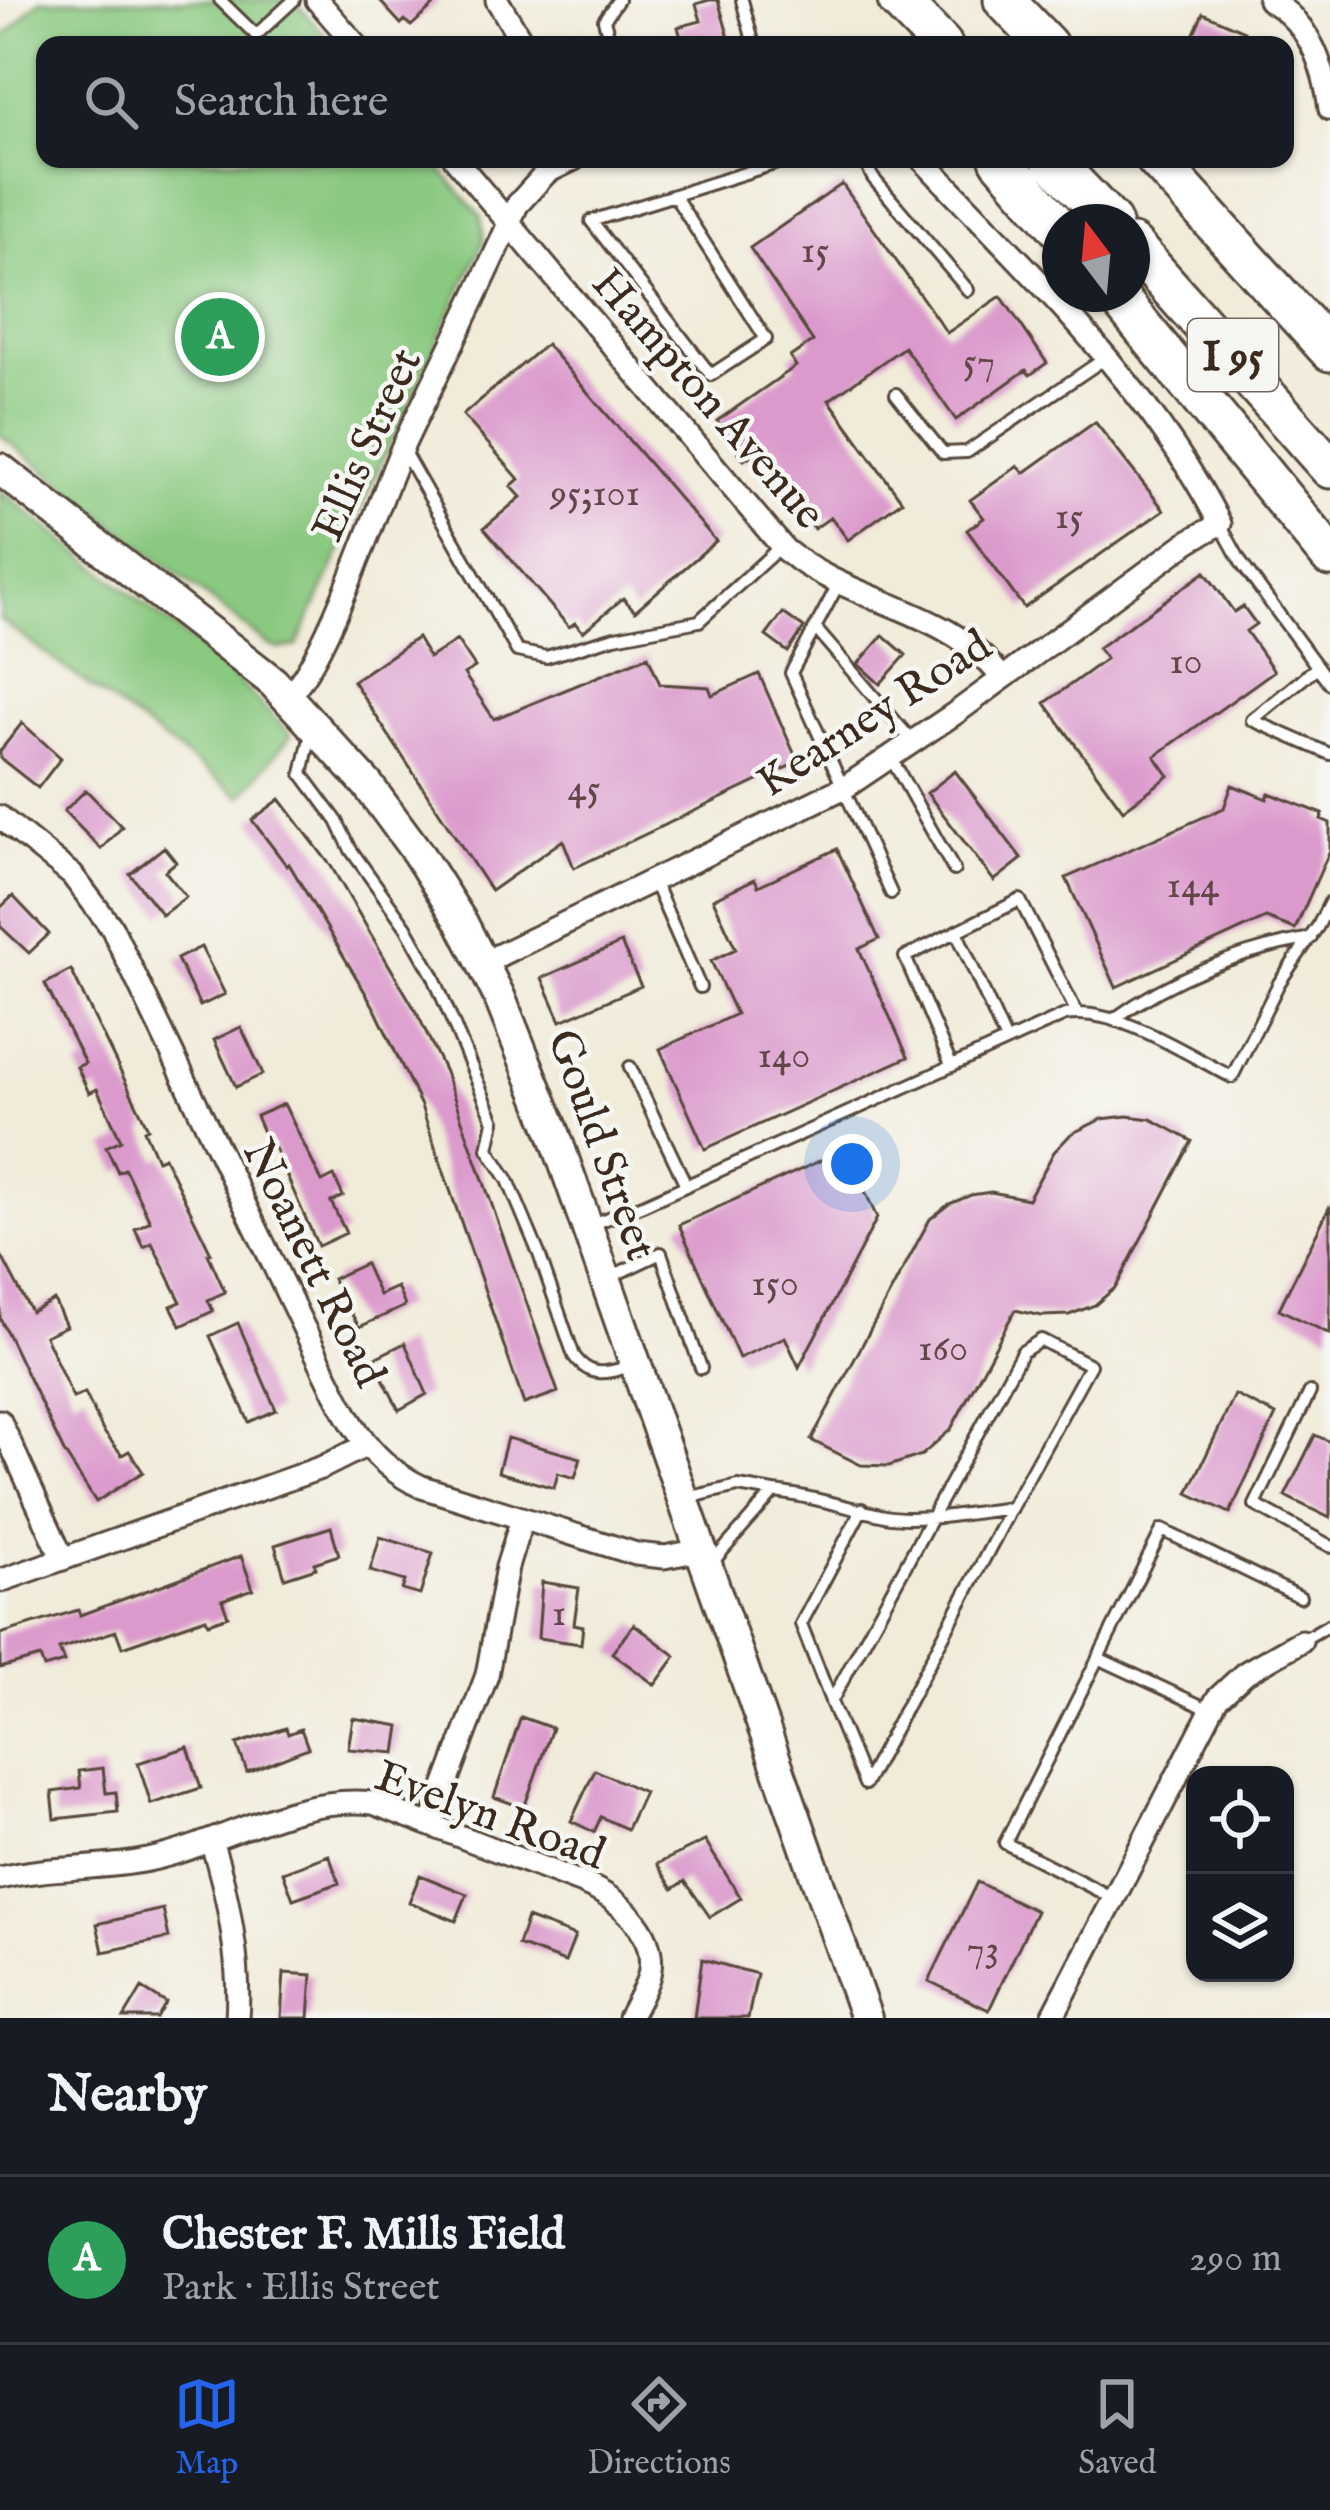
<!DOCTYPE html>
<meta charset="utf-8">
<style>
body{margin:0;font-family:"IM FELL English",serif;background:#242831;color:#f1f3f6}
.controls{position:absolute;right:36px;bottom:36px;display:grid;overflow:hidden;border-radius:24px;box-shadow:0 3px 9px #0004}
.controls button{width:108px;height:108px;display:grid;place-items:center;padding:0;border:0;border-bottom:3px solid #363941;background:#171b24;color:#f1f3f6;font:60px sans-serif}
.compass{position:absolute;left:1042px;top:204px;width:108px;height:108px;border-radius:50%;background:#171b24;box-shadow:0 3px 9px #0004;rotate:344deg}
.you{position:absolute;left:852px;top:1164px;width:42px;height:42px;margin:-30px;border:9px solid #fff;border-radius:50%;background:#1a73e8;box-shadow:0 0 0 18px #1a73e833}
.badge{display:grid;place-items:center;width:78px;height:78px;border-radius:50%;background:#2563eb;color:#fff;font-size:39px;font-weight:700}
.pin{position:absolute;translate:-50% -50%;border:6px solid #fff;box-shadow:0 3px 12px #0006}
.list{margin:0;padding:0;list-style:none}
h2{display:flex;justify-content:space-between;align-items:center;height:156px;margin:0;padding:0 48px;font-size:51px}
h2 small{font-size:39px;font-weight:400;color:#9ea1a6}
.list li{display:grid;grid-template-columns:78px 1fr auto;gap:36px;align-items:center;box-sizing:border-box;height:168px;padding:0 48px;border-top:3px solid #363941}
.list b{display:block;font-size:45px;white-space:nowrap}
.list p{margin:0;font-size:39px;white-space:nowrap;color:#9ea1a6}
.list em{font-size:39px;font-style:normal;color:#9ea1a6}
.icon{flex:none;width:66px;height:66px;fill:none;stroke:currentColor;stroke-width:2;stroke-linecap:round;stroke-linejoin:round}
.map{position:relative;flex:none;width:1330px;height:2018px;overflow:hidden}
.search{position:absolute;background:#171b24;box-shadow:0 3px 9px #0004;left:36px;right:36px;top:36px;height:132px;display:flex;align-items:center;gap:30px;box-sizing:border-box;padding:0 42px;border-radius:24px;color:#9ea1a6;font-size:45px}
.sheet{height:324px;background:#171b24}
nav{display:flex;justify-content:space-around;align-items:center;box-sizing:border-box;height:168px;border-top:3px solid #363941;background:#171b24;font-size:33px;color:#9ea1a6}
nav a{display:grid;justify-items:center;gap:6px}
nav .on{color:#2563eb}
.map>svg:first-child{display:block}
.green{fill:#8ac980;stroke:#627a4f;stroke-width:3}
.building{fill:#db9acc}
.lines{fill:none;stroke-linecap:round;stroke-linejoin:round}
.lane-casing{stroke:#56473a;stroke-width:16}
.street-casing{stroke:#56473a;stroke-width:27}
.secondary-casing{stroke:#56473a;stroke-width:36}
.highway-casing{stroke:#56473a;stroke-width:45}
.lane{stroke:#fff;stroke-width:10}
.street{stroke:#fff;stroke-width:21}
.secondary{stroke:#fff;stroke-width:30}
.highway{stroke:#fff;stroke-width:39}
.labels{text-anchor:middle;stroke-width:9;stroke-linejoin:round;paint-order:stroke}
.number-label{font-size:39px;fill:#63464a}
.shield{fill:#f6f6f2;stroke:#73675e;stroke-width:3}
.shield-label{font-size:42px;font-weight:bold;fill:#3b2a1e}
.street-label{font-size:45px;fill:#3b2a1e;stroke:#f6f6f2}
</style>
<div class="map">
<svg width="1330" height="2018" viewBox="0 0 1330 2018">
<rect width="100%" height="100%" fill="#f6f6f2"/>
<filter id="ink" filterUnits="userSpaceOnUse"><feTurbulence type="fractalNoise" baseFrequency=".00833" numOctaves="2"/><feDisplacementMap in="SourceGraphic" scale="24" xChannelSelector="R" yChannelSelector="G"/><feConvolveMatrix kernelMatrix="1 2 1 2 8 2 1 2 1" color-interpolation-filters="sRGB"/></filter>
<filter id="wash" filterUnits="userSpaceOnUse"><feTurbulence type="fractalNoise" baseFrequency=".004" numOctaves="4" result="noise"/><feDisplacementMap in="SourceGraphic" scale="48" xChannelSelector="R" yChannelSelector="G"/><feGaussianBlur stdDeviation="2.7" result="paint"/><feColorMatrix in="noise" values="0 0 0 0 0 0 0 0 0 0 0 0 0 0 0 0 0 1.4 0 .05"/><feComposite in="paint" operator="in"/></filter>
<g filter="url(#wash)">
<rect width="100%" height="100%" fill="#f1ebd9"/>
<path class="green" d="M 40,0 L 294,0 L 333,45 L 45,45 L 45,159 L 431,159 L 481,216 L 484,240 L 297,646 L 278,649 L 267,644 L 0,435 L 0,41 Z
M 0,490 L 225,668 L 291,735 L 241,797 L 0,620 Z"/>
<g id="blocks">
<path class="building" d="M 379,0 L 440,0 L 411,26 L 405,20 L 401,24 Z
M 709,0 L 718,0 L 731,45 L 683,45 L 678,27 L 701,21 L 696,4 Z
M 1203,13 L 1244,31 L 1238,45 L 1189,45 Z
M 842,184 L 947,333 L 1001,296 L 1047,363 L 1030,375 L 1026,370 L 956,420 L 904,347 L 829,400 L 902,501 L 848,540 L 831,517 L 814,529 L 757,451 L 744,460 L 717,421 L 796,366 L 790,357 L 813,341 L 750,248 Z
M 546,344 L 716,541 L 635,611 L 623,598 L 583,632 L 575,623 L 569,627 L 484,528 L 521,497 L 511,486 L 519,479 L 463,415 Z
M 1095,422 L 1164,510 L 1024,608 L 967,530 L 984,518 L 970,500 L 1018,466 L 1024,473 Z
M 1205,572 L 1234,612 L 1243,606 L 1256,624 L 1246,631 L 1274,671 L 1155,756 L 1169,776 L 1123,810 L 1045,703 L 1106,659 L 1098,648 Z
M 783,613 L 804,628 L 788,652 L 766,636 Z
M 883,635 L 906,655 L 880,684 L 858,664 Z
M 417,638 L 429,658 L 457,640 L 475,667 L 464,674 L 494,719 L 648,656 L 660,684 L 709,687 L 712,695 L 759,674 L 798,762 L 574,868 L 563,840 L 491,891 L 353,681 Z
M 22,723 L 61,758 L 38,788 L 0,758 L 0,751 Z
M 955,771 L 1022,859 L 994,881 L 927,793 Z
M 1232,785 L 1267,799 L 1269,793 L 1323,814 L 1321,819 L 1330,823 L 1330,850 L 1295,929 L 1266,918 L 1116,987 L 1066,878 L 1224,808 Z
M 86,790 L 122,827 L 101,849 L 64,811 Z
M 280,799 L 331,866 L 417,1013 L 445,1072 L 558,1392 L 524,1404 L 421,1106 L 375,1009 L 289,864 L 287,866 L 252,820 Z
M 164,847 L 176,862 L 165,871 L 186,897 L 162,915 L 130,874 Z
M 837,849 L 879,939 L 859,949 L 908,1057 L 705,1149 L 660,1049 L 736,1014 L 711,961 L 736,949 L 713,899 L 755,879 L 758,886 Z
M 13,896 L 49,934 L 29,953 L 0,926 L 0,908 Z
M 621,943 L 641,986 L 561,1021 L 542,978 Z
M 201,947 L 225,994 L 200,1006 L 177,959 Z
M 71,970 L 148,1128 L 144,1130 L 157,1160 L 164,1157 L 211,1253 L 208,1254 L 225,1292 L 208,1300 L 213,1311 L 181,1326 L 171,1306 L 181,1302 L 152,1243 L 144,1247 L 135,1229 L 150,1221 L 125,1169 L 118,1172 L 106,1147 L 121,1140 L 97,1089 L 89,1093 L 77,1067 L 85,1063 L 45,984 Z
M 241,1027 L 263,1074 L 236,1087 L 214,1040 Z
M 284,1104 L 322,1182 L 334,1176 L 343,1196 L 331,1202 L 346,1233 L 318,1246 L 273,1145 L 269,1146 L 256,1116 Z
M 1127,1116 L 1151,1119 L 1192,1141 L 1116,1287 L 1095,1305 L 1069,1315 L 1042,1316 L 1015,1310 L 951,1429 L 922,1455 L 889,1466 L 861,1465 L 811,1440 L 930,1219 L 949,1204 L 971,1195 L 991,1192 L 1028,1199 L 1054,1152 L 1071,1134 L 1102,1119 Z
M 846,1149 L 877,1218 L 799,1367 L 785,1337 L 739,1358 L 679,1225 Z
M 1330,1206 L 1330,1334 L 1279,1309 Z
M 0,1253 L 31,1312 L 54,1300 L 66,1326 L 45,1336 L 73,1398 L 85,1393 L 103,1431 L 122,1455 L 129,1451 L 143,1472 L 96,1502 L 64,1452 L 0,1318 Z
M 365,1264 L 379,1295 L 397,1287 L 405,1306 L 359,1327 L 332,1279 Z
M 238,1323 L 276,1410 L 249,1422 L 210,1336 Z
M 405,1343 L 427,1394 L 399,1410 L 373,1359 Z
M 1235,1395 L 1276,1415 L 1230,1513 L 1188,1493 Z
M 1315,1435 L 1330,1442 L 1330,1518 L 1285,1496 Z
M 507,1438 L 581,1458 L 575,1478 L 558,1473 L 554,1488 L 498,1472 Z
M 331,1527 L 339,1555 L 314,1563 L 316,1568 L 285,1578 L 275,1545 Z
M 380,1537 L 433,1553 L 420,1595 L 402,1590 L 405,1581 L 370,1571 Z
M 241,1556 L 253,1589 L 222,1600 L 228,1616 L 208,1623 L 206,1618 L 122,1647 L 116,1631 L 59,1649 L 64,1662 L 44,1668 L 40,1657 L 0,1668 L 0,1634 L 78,1610 L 80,1615 Z
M 542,1582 L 579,1588 L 574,1624 L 583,1626 L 581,1644 L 538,1638 Z
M 634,1624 L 676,1656 L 655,1685 L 612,1653 Z
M 521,1717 L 552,1728 L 524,1808 L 494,1797 Z
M 353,1718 L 400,1726 L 396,1753 L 348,1749 Z
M 286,1728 L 288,1734 L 301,1729 L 308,1748 L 247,1772 L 237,1744 Z
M 188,1747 L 201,1788 L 151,1804 L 138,1763 Z
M 103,1768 L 106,1793 L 116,1792 L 118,1812 L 55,1819 L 52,1792 L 81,1788 L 79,1771 Z
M 595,1770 L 644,1792 L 627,1829 L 601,1817 L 594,1832 L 571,1821 Z
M 705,1841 L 741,1898 L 710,1917 L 685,1881 L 673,1889 L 657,1864 Z
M 329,1855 L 339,1883 L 293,1899 L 283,1872 Z
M 420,1875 L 467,1894 L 456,1921 L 409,1902 Z
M 977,1882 L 1036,1911 L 989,2010 L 929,1981 Z
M 163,1909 L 169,1938 L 103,1952 L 97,1924 Z
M 527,1918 L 575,1936 L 565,1962 L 518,1945 Z
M 702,1959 L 757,1974 L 748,2018 L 694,2018 Z
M 284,1973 L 312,1975 L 309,2018 L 281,2018 Z
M 142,1988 L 166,2003 L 157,2018 L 124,2018 Z"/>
</g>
</g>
<g filter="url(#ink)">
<use href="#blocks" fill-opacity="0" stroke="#56473a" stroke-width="3"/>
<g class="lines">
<defs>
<path id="lane" d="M 220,0 L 256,35 L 294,0
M 742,0 L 754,45
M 611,45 L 604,20 L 618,0
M 863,159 L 873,178 L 968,290
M 674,195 L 766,339 L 711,375 L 591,221 L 790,159
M 896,394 L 943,453 L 967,452 L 1107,357
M 404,452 L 517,651 L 546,657 L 615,637 L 699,621 L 781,546
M 1220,524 L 1242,564 L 1330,684
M 840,581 L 791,673 L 891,893
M 815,628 L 913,742
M 1316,668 L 1252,720 L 1330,754
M 311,733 L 302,774 L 337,821 L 351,850 L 406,927 L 433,975 L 494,1121 L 488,1149 L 508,1180 L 539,1254 L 574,1356 C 591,1379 606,1373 631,1366
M 891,758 L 954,870
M 654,882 L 700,987
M 956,931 L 1006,1041
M 1114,1019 C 1171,978 1241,950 1311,938
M 951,1065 L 905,957 L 1020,900 L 1077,1013
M 630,1067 L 686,1185
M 590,1225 L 643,1205 L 1065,1015 C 1116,1006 1186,1054 1232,1077 L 1279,983 L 1318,926 L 1330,902
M 608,1278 L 661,1253 L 701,1368
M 1310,1392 L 1255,1505 L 1330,1546
M 774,1492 C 813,1496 847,1508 885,1516 C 903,1520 923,1517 942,1517 L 1011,1508 L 1090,1365 L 1041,1340 L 1022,1352 L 831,1702 L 865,1784 L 1011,1508
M 687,1498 L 738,1486 L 774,1492 L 710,1565
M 1301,1641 L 1330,1624
M 1098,1658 L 1005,1843 L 1113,1898
M 831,1701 L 801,1624 L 862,1509
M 1210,1710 L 1098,1658 L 1162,1530 L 1300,1597"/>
<path id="street" d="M 317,0 L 356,45
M 497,0 L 524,45
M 1269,0 C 1310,23 1324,65 1330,109
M 455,159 L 785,550 C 850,603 950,608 1002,678
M 288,695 C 324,667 380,497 403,446 C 441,365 482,287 517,205 L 547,172 L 574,159
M 0,817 L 72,875 L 112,928 L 326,1374 C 350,1423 370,1463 422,1487 L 636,1554 L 664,1557 L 702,1550
M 483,963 L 847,786 L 957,712 L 1189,541 L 1220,524 C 1148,383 1029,273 922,159
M 0,1421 L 63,1559
M 0,1581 L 323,1467 L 365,1446
M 431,1825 L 487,1675 L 507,1567 L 522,1519
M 211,1841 C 228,1891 241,1966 237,2018
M 0,1878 C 49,1866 99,1870 148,1860 C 223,1844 294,1794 373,1803 L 582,1883 C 617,1897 659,1931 649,1975 C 645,1990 636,2004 629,2018
M 1052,2018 L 1217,1699 L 1245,1673 L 1301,1641"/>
<path id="secondary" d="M 0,469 L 273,682 L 367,784 L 417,852 L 462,923 L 499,996 L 554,1133 L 866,2018"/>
<path id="highway" d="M 898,0 L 942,45
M 1004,0 L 1047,45
M 1000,159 L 1060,229
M 1051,159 L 1111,222
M 1156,159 L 1330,351
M 1132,245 L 1330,468
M 1115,294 L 1330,556"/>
</defs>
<use href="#lane" class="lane-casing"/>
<use href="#street" class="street-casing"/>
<use href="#secondary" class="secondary-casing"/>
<use href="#highway" class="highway-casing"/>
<use href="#lane" class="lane"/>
<use href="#street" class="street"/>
<use href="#secondary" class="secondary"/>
<use href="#highway" class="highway"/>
</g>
</g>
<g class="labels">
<g class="number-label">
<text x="815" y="262">15</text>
<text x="979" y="373">57</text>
<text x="595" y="505">95;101</text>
<text x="1069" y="528">15</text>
<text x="1186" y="673">10</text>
<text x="584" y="800">45</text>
<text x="1193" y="897">144</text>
<text x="784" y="1067">140</text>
<text x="775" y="1295">150</text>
<text x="943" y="1360">160</text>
<text x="559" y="1625">1</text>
<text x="983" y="1960">73</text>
</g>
<rect class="shield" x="1188" y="319" width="90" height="72" rx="9"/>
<g class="shield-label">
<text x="1233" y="370">I 95</text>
</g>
<g class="street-label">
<text transform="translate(710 397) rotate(49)" y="16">Hampton Avenue</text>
<text transform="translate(365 444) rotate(-66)" y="16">Ellis Street</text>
<text transform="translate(873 712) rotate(-33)" y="16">Kearney Road</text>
<text transform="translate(604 1144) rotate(70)" y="16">Gould Street</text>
<text transform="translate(316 1262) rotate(64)" y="16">Noanett Road</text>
<text transform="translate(491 1813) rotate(20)" y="16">Evelyn Road</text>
</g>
</g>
</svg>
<div class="controls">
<button><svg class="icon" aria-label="locate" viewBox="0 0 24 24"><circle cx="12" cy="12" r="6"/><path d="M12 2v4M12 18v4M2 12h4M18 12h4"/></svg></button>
<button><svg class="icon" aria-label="layers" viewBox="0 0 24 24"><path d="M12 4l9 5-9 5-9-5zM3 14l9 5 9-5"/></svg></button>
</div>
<svg class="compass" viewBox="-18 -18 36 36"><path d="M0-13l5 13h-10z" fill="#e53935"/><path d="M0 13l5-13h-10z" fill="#9ea1a6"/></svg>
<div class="you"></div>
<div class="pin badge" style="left:220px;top:337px;background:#2e9e5b">A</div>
<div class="search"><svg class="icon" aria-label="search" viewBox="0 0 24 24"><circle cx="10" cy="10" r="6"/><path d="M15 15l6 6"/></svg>Search here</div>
</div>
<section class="sheet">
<h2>Nearby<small></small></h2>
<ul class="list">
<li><span class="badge" style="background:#2e9e5b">A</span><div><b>Chester F. Mills Field</b><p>Park · Ellis Street</p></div><em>290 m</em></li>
</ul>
</section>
<nav>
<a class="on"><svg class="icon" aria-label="map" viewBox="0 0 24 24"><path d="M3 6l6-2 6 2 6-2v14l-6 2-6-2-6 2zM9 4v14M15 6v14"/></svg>Map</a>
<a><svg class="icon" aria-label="directions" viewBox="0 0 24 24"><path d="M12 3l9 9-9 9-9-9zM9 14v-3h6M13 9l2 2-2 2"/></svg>Directions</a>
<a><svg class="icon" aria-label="saved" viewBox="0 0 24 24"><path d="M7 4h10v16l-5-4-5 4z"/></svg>Saved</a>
</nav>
